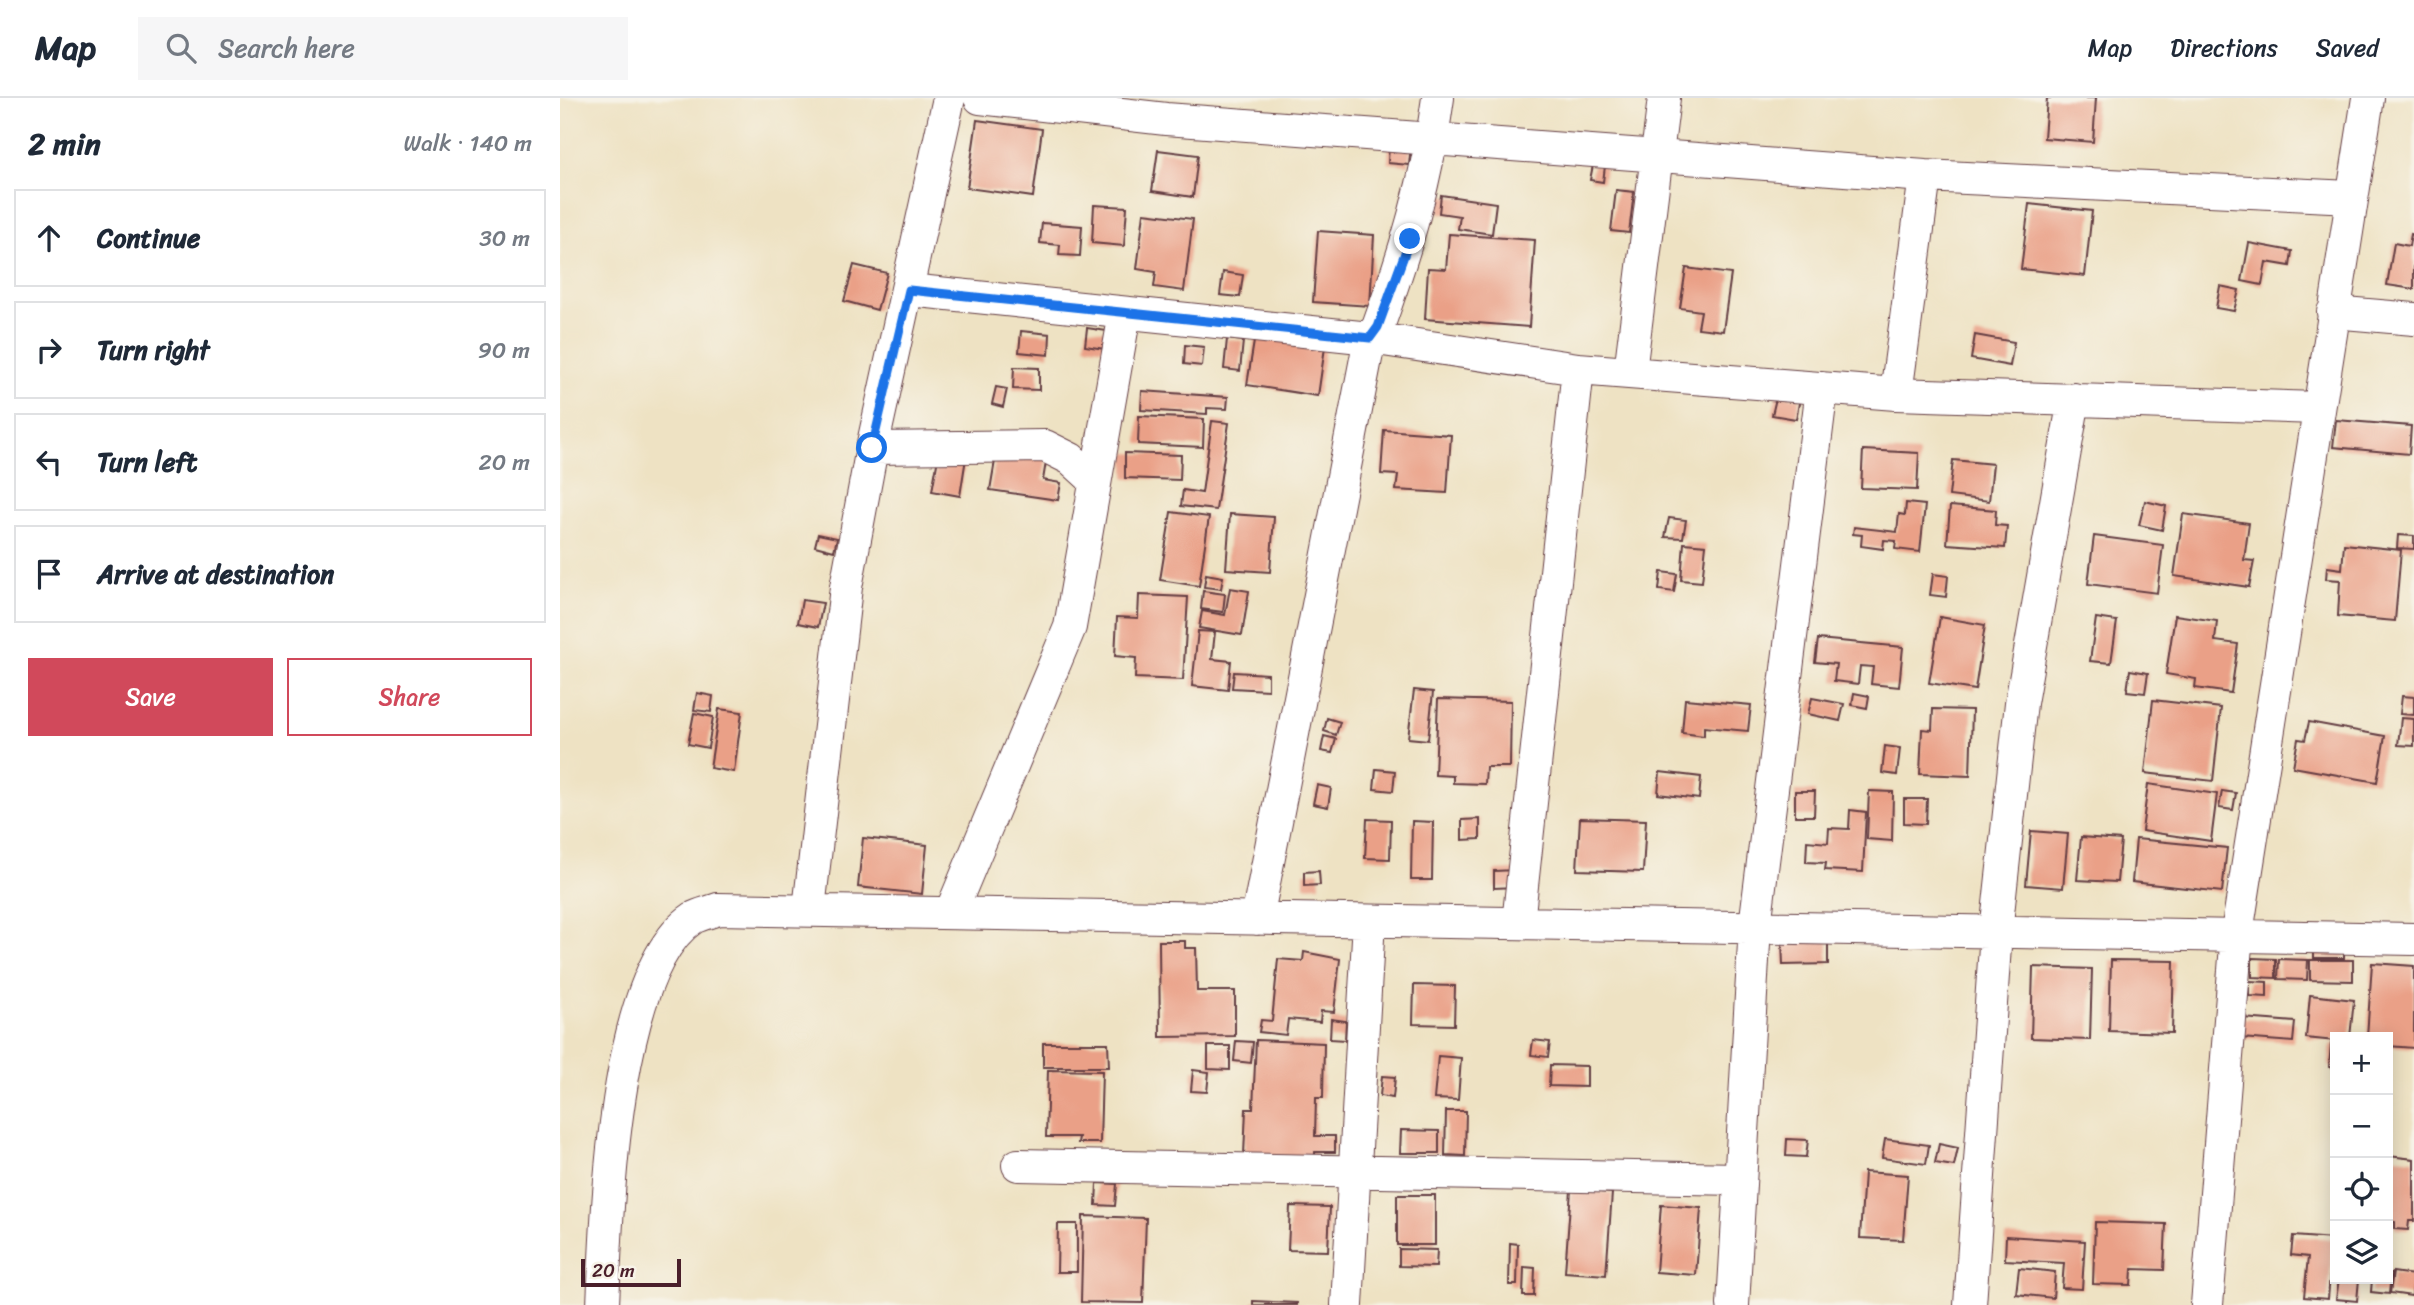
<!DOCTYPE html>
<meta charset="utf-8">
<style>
body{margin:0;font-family:Sriracha,sans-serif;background:#f6f6f7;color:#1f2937}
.controls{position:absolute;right:21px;bottom:21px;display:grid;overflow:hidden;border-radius:0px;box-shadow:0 4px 18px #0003}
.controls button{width:63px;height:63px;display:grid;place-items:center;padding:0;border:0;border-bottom:2px solid #e0e1e3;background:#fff;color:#1f2937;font:35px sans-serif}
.scale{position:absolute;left:21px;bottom:18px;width:100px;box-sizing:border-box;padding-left:7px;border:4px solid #4a1f2b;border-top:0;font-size:19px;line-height:24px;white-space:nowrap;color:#4a1f2b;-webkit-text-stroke:5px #f7f3e8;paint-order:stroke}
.stop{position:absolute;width:21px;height:21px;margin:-16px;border:5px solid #1a73e8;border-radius:50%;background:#fff}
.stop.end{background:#1a73e8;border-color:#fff;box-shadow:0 2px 7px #0008}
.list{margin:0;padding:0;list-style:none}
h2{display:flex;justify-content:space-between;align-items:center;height:91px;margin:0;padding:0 28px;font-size:30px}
h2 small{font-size:23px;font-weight:400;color:#747a83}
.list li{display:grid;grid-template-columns:46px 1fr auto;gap:21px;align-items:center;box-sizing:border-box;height:98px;margin:0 14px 14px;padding:0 14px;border:2px solid #e0e1e3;border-radius:0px}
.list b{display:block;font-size:26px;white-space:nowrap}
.list em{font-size:23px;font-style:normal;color:#747a83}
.actions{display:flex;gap:14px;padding:21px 28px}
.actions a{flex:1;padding:16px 0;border:2px solid #d1495b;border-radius:0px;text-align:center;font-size:24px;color:#d1495b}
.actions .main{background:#d1495b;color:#fff}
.icon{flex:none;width:38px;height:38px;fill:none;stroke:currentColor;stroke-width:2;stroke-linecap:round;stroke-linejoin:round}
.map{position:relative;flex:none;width:1854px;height:1207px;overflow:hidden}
header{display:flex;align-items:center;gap:42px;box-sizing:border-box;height:98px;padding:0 35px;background:#fff;border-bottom:2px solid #e0e1e3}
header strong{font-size:33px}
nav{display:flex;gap:38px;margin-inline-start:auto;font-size:24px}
.search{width:490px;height:63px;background:#f6f6f7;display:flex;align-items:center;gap:18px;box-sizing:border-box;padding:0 24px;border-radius:0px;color:#747a83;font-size:26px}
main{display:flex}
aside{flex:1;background:#fff}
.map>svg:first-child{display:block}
.building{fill:#eaa087}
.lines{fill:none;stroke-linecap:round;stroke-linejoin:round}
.minor-casing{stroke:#633c42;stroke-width:34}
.minor{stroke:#fff;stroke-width:32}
.route{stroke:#1a73e8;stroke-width:9}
</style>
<header>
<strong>Map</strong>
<div class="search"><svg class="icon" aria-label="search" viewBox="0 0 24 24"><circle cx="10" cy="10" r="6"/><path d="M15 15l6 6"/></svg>Search here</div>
<nav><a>Map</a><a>Directions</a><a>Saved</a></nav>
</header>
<main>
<aside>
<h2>2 min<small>Walk · 140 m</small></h2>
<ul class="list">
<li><svg class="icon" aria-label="ahead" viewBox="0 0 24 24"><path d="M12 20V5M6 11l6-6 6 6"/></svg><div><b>Continue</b></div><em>30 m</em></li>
<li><svg class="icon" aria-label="right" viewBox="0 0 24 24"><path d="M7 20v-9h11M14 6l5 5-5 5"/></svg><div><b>Turn right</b></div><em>90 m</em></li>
<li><svg class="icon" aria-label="left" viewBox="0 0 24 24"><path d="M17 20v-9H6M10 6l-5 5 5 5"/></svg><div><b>Turn left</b></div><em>20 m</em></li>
<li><svg class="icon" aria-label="arrive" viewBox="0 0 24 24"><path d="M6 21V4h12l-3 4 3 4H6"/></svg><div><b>Arrive at destination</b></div></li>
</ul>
<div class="actions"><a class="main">Save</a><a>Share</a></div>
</aside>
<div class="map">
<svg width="1854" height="1207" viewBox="0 0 1854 1207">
<rect width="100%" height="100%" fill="#f7f3e8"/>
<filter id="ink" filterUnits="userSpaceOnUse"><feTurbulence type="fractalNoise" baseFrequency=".0143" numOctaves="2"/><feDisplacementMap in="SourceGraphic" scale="14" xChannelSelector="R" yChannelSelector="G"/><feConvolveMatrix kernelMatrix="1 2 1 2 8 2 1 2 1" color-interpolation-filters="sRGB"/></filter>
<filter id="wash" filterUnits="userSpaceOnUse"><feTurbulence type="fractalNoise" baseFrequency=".00686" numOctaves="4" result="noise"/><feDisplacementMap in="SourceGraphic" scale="28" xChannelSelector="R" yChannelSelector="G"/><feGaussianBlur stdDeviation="1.57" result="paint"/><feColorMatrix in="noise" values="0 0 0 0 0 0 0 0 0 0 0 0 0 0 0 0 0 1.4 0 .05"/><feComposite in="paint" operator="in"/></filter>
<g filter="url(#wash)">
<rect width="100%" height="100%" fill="#eee2c3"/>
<g id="blocks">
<path class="building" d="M 1487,0 L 1536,0 L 1533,44 L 1484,40 Z
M 417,22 L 482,31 L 473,99 L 407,90 Z
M 829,45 L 851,46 L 849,67 L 828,65 Z
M 598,52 L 638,57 L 633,99 L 592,93 Z
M 1033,67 L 1045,68 L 1043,84 L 1030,82 Z
M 1056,92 L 1074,94 L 1069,135 L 1051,133 Z
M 881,97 L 936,105 L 932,136 L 898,131 L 900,118 L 879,115 Z
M 1469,106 L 1532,113 L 1525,178 L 1461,171 Z
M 534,107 L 567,109 L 564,148 L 532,145 Z
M 584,115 L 633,121 L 624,193 L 594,189 L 596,174 L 577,171 Z
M 482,125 L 522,128 L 520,158 L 499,157 L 500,147 L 480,145 Z
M 758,133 L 814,137 L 810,208 L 753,204 Z
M 889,136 L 975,142 L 969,229 L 865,221 L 868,170 L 886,171 Z
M 1851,136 L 1854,137 L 1854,191 L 1827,187 L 1834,145 L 1849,148 Z
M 1689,145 L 1732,153 L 1730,168 L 1706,164 L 1702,187 L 1682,183 Z
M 294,167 L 327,175 L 317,212 L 284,203 Z
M 1126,170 L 1171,176 L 1163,233 L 1138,230 L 1141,213 L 1120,210 Z
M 663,174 L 683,177 L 680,199 L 660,197 Z
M 1660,188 L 1679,192 L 1674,213 L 1656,210 Z
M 527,230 L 547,233 L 545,251 L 525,248 Z
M 696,231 L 766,242 L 758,298 L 687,287 Z
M 461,233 L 490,236 L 489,257 L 459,254 Z
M 1415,237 L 1454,244 L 1450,268 L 1411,261 Z
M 667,241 L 683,243 L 680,273 L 664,271 Z
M 625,247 L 644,249 L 642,268 L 624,266 Z
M 454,269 L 479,270 L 479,292 L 453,291 Z
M 436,289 L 447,291 L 443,309 L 432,306 Z
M 582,293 L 668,299 L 667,311 L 647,310 L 647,316 L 581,312 Z
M 1217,296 L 1240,300 L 1236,321 L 1212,317 Z
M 579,318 L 644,321 L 643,349 L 578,346 Z
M 1776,322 L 1851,328 L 1849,356 L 1773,349 Z
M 652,323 L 669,325 L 656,412 L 621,408 L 623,392 L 642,395 Z
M 824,332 L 891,337 L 887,395 L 836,392 L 838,377 L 821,376 Z
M 437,351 L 487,358 L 483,382 L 501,385 L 498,402 L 430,392 Z
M 1303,352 L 1359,355 L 1357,392 L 1301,390 Z
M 379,355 L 406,360 L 400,398 L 372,393 Z
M 565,355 L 621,357 L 620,382 L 565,380 Z
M 1393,362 L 1433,366 L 1429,403 L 1389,398 Z
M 1585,403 L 1606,408 L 1602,432 L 1579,427 Z
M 1346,405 L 1365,407 L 1360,454 L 1335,451 L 1336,443 L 1324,442 L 1323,451 L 1301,448 L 1302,437 L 1293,436 L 1294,429 L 1337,434 L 1339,416 L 1345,417 Z
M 1390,408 L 1436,412 L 1435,427 L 1447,428 L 1445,450 L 1387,446 Z
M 611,414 L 649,419 L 639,488 L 600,482 Z
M 670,416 L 714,419 L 710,474 L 666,471 Z
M 1623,416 L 1689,425 L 1684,462 L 1694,463 L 1689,489 L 1614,478 Z
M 1109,420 L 1126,422 L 1123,440 L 1105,439 Z
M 258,436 L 277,440 L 274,453 L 255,448 Z
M 1838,437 L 1854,438 L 1854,451 L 1837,450 Z
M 1534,438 L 1603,447 L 1597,495 L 1528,486 Z
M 1124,445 L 1146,447 L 1142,484 L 1121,482 Z
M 1784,446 L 1841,452 L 1835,523 L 1778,518 L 1780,482 L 1766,481 L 1767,469 L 1782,471 Z
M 1101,474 L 1117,476 L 1114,494 L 1099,492 Z
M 646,476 L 663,479 L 661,491 L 644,489 Z
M 1373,476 L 1388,478 L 1386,499 L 1370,497 Z
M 670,490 L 689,493 L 682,537 L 639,530 L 642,513 L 665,517 Z
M 643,493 L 665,496 L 663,514 L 641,511 Z
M 579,497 L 628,499 L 623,582 L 575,580 L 576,560 L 555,558 L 557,519 L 578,520 Z
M 242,502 L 263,505 L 258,529 L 238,525 Z
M 1615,517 L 1657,523 L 1655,543 L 1678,546 L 1671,595 L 1635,590 L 1636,581 L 1606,576 Z
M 1380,519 L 1425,527 L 1415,592 L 1369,585 Z
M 1536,520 L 1557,523 L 1551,565 L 1530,563 Z
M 638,533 L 655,534 L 652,561 L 671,563 L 668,592 L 632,588 Z
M 1258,541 L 1343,549 L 1339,589 L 1311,586 L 1313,569 L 1300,568 L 1298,586 L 1274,583 L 1276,566 L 1255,564 Z
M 1570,572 L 1588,575 L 1585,595 L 1567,593 Z
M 674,574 L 708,576 L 708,592 L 672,590 Z
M 854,592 L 873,594 L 868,642 L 848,640 Z
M 137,595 L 153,598 L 151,614 L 134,612 Z
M 1294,595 L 1309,598 L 1307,610 L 1292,607 Z
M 1842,598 L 1854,599 L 1854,617 L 1840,616 Z
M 1252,600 L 1284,606 L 1280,623 L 1248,616 Z
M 878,601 L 951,603 L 950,669 L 926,669 L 925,686 L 893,685 L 893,678 L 875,677 Z
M 1125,601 L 1191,607 L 1188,633 L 1144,629 L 1144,638 L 1122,635 Z
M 1593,602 L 1661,610 L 1653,683 L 1585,675 Z
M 159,611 L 182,614 L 174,674 L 150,670 Z
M 1373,611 L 1412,612 L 1410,678 L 1360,676 L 1362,631 L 1372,632 Z
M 134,615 L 153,619 L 148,650 L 128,646 Z
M 767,620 L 780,624 L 776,637 L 764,633 Z
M 1841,620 L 1854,621 L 1854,648 L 1838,647 Z
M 1749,624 L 1825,638 L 1817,684 L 1733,669 L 1738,641 L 1745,642 Z
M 764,638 L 776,641 L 772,655 L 761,653 Z
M 1325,648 L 1340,650 L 1337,677 L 1322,675 Z
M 816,671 L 835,673 L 833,693 L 814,691 Z
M 1100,674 L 1141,679 L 1139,701 L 1098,696 Z
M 1588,686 L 1657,696 L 1651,743 L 1582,733 Z
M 757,687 L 771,690 L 768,709 L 753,706 Z
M 1235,693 L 1255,693 L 1254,718 L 1235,718 Z
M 1309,693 L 1333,694 L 1332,743 L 1307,741 Z
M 1662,693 L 1676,695 L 1673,712 L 1659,710 Z
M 1344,701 L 1367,701 L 1366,726 L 1344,725 Z
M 1290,712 L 1306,714 L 1303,774 L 1265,772 L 1266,765 L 1246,764 L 1247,743 L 1268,745 L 1269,730 L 1289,731 Z
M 1020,720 L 1086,722 L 1083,774 L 1017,772 Z
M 807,721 L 831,722 L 830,761 L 805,760 Z
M 920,721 L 920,741 L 902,742 L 902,722 Z
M 852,723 L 873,724 L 872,782 L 851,782 Z
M 1471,733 L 1508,736 L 1503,790 L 1466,787 Z
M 1521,739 L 1561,742 L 1557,784 L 1517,782 Z
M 303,740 L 367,747 L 362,796 L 298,789 Z
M 1576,741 L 1667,750 L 1662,794 L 1572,784 Z
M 955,772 L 955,789 L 934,790 L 934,773 Z
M 759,773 L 760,787 L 744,788 L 744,774 Z
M 1268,842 L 1268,866 L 1223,867 L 1222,843 Z
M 599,843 L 625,843 L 625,850 L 636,850 L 637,893 L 675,893 L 675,938 L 600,939 Z
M 1754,843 L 1784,844 L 1784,860 L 1754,860 Z
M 744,854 L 780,861 L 774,914 L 761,913 L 760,924 L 728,921 L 726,937 L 699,934 L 701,922 L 712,923 L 718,861 L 743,863 Z
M 1692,860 L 1716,861 L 1716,880 L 1692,879 Z
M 1719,861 L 1748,862 L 1747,882 L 1718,881 Z
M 1551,862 L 1614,863 L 1612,935 L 1549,933 Z
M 1750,862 L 1793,862 L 1793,883 L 1750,882 Z
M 1812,865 L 1854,868 L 1854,950 L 1828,948 L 1828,939 L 1807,939 Z
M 1473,869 L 1532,871 L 1530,942 L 1471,940 Z
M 1689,883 L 1707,884 L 1707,899 L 1689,898 Z
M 854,887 L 895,888 L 894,927 L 853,926 Z
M 1750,897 L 1794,902 L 1790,939 L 1775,939 L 1775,943 L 1746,940 Z
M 1682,920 L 1735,924 L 1733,944 L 1681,940 Z
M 771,921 L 786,923 L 785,942 L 770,941 Z
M 696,942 L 764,945 L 763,1000 L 756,1000 L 755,1038 L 775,1038 L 775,1054 L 755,1054 L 755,1059 L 684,1057 L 686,1011 L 693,1011 Z
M 973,942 L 990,944 L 988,959 L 971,957 Z
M 676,943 L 693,944 L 691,965 L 674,963 Z
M 483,945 L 548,945 L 549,969 L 483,969 Z
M 1771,946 L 1775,946 L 1775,970 L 1769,969 Z
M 648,948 L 670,948 L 670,972 L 648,971 Z
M 878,958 L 901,960 L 898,1002 L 874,1001 Z
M 990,967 L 1027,968 L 1027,989 L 989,988 Z
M 488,972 L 542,973 L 540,1045 L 518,1045 L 519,1039 L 486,1039 Z
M 633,972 L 649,974 L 647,994 L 631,993 Z
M 822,978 L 835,979 L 833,1000 L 820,998 Z
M 886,1013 L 906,1013 L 905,1058 L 885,1057 Z
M 841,1032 L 879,1033 L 879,1055 L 840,1055 Z
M 1227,1041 L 1248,1042 L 1246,1059 L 1226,1058 Z
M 1325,1041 L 1369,1047 L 1366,1066 L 1322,1060 Z
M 1379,1046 L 1398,1050 L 1394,1068 L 1375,1065 Z
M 1828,1058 L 1854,1061 L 1854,1123 L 1849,1123 L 1848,1132 L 1835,1131 L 1835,1124 L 1828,1123 Z
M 1304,1074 L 1348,1077 L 1343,1142 L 1300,1140 Z
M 537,1085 L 557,1086 L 555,1108 L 536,1107 Z
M 1011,1092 L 1052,1095 L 1046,1177 L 1005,1174 Z
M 837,1097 L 875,1097 L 875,1147 L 837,1147 Z
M 1101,1107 L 1141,1110 L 1136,1177 L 1096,1174 Z
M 730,1108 L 770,1109 L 768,1153 L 728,1152 Z
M 523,1118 L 586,1120 L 583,1205 L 521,1204 Z
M 1535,1124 L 1606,1126 L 1604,1172 L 1572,1171 L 1571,1187 L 1533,1186 Z
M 498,1126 L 517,1126 L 517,1174 L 497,1174 Z
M 1446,1138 L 1525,1143 L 1522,1191 L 1502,1190 L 1504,1165 L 1445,1162 Z
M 1733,1138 L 1773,1141 L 1768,1201 L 1744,1199 L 1748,1159 L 1731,1157 Z
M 950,1145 L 958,1146 L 957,1187 L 949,1187 Z
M 839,1151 L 877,1152 L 876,1169 L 839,1168 Z
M 964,1169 L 975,1170 L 974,1198 L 963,1198 Z
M 1459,1170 L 1495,1174 L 1493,1200 L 1456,1196 Z
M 1833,1174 L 1854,1177 L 1852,1198 L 1830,1195 Z
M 1828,1175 L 1831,1175 L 1829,1196 L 1811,1194 L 1812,1181 L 1828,1181 Z
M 1779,1181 L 1799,1181 L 1797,1203 L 1776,1201 Z
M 693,1203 L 737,1205 L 737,1207 L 693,1207 Z"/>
</g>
</g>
<g filter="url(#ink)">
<use href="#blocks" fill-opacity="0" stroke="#633c42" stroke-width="2"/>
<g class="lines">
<defs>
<path id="minor" d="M 420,0 L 606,21 L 1365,78 L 1791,99
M 349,192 L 810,240 L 1018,271 L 1336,296 L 1758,310
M 1773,214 L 1854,221
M 1070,274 L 1104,0
M 1336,296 L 1365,78
M 312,350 L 485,348 L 511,361 L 534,382
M 249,811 L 286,489 L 312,350 L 389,0
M 391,814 L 510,529 L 565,215
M 697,821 L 810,240 L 818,229 C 846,151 867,83 878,0
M 958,825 L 1018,271
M 458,1067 L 1179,1081
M 43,1207 C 47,1116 53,874 133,820 C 140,816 151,814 158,811 L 1854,841
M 787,1207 L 809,823
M 1173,1207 L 1195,828 L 1262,290
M 1410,1207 L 1436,834 L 1461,605 L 1514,301
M 1647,1207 L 1677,835 L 1808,0"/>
</defs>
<use href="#minor" class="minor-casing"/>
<use href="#minor" class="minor"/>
</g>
</g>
<g class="lines" filter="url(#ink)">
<path class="route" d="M 312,350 L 349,192 L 810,240 L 818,229 L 850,141"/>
</g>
</svg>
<div class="controls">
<button>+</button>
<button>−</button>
<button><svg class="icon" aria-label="locate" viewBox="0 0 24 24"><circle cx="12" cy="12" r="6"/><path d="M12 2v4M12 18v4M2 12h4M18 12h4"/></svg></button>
<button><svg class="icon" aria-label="layers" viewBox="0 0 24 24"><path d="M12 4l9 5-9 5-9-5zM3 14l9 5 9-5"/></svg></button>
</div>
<div class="scale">20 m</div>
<div class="stop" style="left:312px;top:350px"></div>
<div class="stop end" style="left:850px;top:141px"></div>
</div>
</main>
